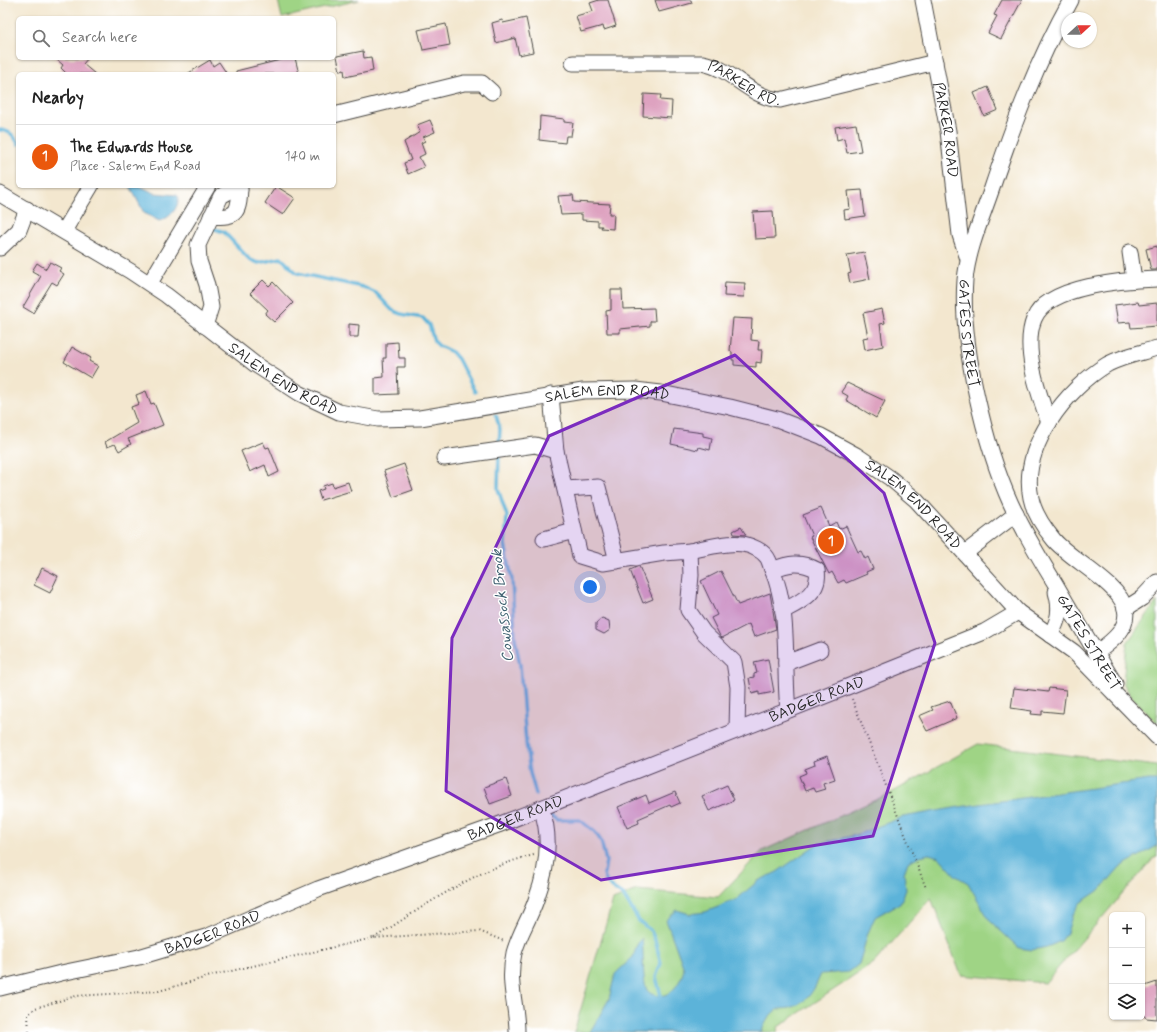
<!DOCTYPE html>
<meta charset="utf-8">
<style>
body{margin:0;font-family:Mynerve,sans-serif;background:#f6f6f6;color:#222}
.controls{position:absolute;right:12px;bottom:12px;display:grid;overflow:hidden;border-radius:6px;box-shadow:0 1px 3px #0004}
.controls button{width:36px;height:36px;display:grid;place-items:center;padding:0;border:0;border-bottom:1px solid #e0e0e0;background:#fff;color:#222;font:20px sans-serif}
.compass{position:absolute;left:1061px;top:12px;width:36px;height:36px;border-radius:50%;background:#fff;box-shadow:0 1px 3px #0004;rotate:69deg}
.you{position:absolute;left:590px;top:587px;width:14px;height:14px;margin:-10px;border:3px solid #fff;border-radius:50%;background:#1a73e8;box-shadow:0 0 0 6px #1a73e833}
.badge{display:grid;place-items:center;width:26px;height:26px;border-radius:50%;background:#ea580c;color:#fff;font-size:13px;font-weight:700}
.pin{position:absolute;translate:-50% -50%;border:2px solid #fff;box-shadow:0 1px 4px #0006}
.list{margin:0;padding:0;list-style:none}
h2{display:flex;justify-content:space-between;align-items:center;height:52px;margin:0;padding:0 16px;font-size:17px}
h2 small{font-size:13px;font-weight:400;color:#767676}
.list li{display:grid;grid-template-columns:26px 1fr auto;gap:12px;align-items:center;box-sizing:border-box;height:64px;padding:0 16px;border-top:1px solid #e0e0e0}
.list b{display:block;font-size:15px;white-space:nowrap}
.list p{margin:0;font-size:13px;white-space:nowrap;color:#767676}
.list em{font-size:13px;font-style:normal;color:#767676}
.icon{flex:none;width:22px;height:22px;fill:none;stroke:currentColor;stroke-width:2;stroke-linecap:round;stroke-linejoin:round}
.map{position:relative;flex:none;width:1157px;height:1032px;overflow:hidden}
.search{position:absolute;background:#fff;box-shadow:0 1px 3px #0004;left:16px;top:16px;width:320px;height:44px;display:flex;align-items:center;gap:10px;box-sizing:border-box;padding:0 14px;border-radius:6px;color:#767676;font-size:15px}
.panel{position:absolute;background:#fff;box-shadow:0 1px 3px #0004;left:16px;top:72px;width:320px;height:116px;border-radius:6px}
.map>svg:first-child{display:block}
.green{fill:#9fd485;stroke:#658058}
.water{fill:#5cb3d9;stroke:#446f82}
.lines{fill:none;stroke-linecap:round;stroke-linejoin:round}
.stream{stroke:#5cb3d9;stroke-width:3.5}
.building{fill:#dea2c0}
.minor-casing{stroke:#494744;stroke-width:17}
.path{stroke:#494744;stroke-width:2;stroke-dasharray:1 3;stroke-linecap:butt}
.minor{stroke:#fff;stroke-width:15}
.marked{fill:#7b2cbf;fill-opacity:0.2;stroke:#7b2cbf;stroke-width:3;stroke-linejoin:round}
.labels{text-anchor:middle;stroke-width:3;stroke-linejoin:round;paint-order:stroke}
.street-label{font-size:15px;fill:#2b2b2b;stroke:#fff}
.water-label{font-size:16px;font-style:italic;fill:#3f6171;stroke:#fff}
</style>
<div class="map">
<svg width="1157" height="1032" viewBox="0 0 1157 1032">
<rect width="100%" height="100%" fill="#fff"/>
<filter id="ink" filterUnits="userSpaceOnUse"><feTurbulence type="fractalNoise" baseFrequency=".025" numOctaves="2"/><feDisplacementMap in="SourceGraphic" scale="8" xChannelSelector="R" yChannelSelector="G"/><feConvolveMatrix kernelMatrix="1 2 1 2 8 2 1 2 1" color-interpolation-filters="sRGB"/></filter>
<filter id="wash" filterUnits="userSpaceOnUse"><feTurbulence type="fractalNoise" baseFrequency=".012" numOctaves="4" result="noise"/><feDisplacementMap in="SourceGraphic" scale="16" xChannelSelector="R" yChannelSelector="G"/><feGaussianBlur stdDeviation="0.9" result="paint"/><feColorMatrix in="noise" values="0 0 0 0 0 0 0 0 0 0 0 0 0 0 0 0 0 1.4 0 .05"/><feComposite in="paint" operator="in"/></filter>
<g filter="url(#wash)">
<rect width="100%" height="100%" fill="#f3e7cf"/>
<path class="green" d="M 278,0 L 359,0 L 282,18 Z
M 1157,601 L 1157,723 L 1131,696 L 1123,683 L 1127,643 Z
M 978,744 L 1157,766 L 1157,857 L 1154,858 L 1045,983 L 961,975 L 931,898 L 874,963 L 778,1027 L 777,1032 L 574,1032 L 613,900 L 637,890 L 718,897 L 762,851 L 891,793 Z"/>
<path class="water" d="M 130,186 L 140,186 L 154,193 L 177,195 L 179,198 C 177,210 170,218 159,221 L 144,213 Z
M 1149,780 L 1157,780 L 1157,846 L 1120,867 L 1101,889 L 1080,903 L 1072,916 L 1067,933 L 1061,941 L 1047,947 L 1032,950 L 1019,948 L 990,921 L 968,883 L 956,876 L 939,857 L 929,854 L 920,856 L 908,862 L 904,873 L 906,890 L 900,903 L 875,917 L 868,933 L 859,964 L 849,972 L 821,974 C 814,990 808,1003 790,1008 C 785,1009 779,1008 775,1011 C 768,1016 765,1025 761,1032 L 590,1032 L 609,999 L 615,974 L 633,957 L 637,945 L 642,938 C 644,951 642,981 647,990 C 651,996 662,997 667,994 C 676,990 682,978 684,969 L 666,920 L 677,910 L 690,914 L 705,912 L 718,907 L 737,899 L 758,881 L 777,872 L 817,844 L 855,835 L 903,817 L 959,807 Z"/>
<g class="lines">
<path class="stream" d="M 0,130 C 10,131 14,135 18,144
M 212,228 L 224,232 L 249,259 L 258,263 L 281,258 L 297,273 L 363,287 L 376,293 L 392,310 L 401,314 L 423,318 L 429,325 L 434,341 L 439,346 L 452,352 L 458,359 L 475,392
M 496,415 L 500,429 L 499,447
M 499,453 L 498,489 L 507,516 L 505,544 L 512,580 L 515,638 L 520,665 L 526,743 L 530,773 L 536,794
M 551,816 L 557,820 L 580,820 L 595,832 L 601,841 L 606,861 L 604,873 L 605,879 L 610,886 L 623,895 L 639,921 L 651,931 L 655,940 L 661,963 L 656,977 L 661,996"/>
</g>
<g id="blocks">
<path class="building" d="M 599,0 L 608,0 L 616,26 L 604,30 L 603,26 L 581,32 L 576,16 L 593,11 L 590,3 Z
M 655,0 L 691,0 L 692,3 L 659,12 Z
M 1002,0 L 1022,0 L 1001,39 L 988,33 L 997,16 L 994,15 Z
M 526,18 L 533,52 L 519,55 L 515,38 L 496,43 L 492,23 L 502,20 L 503,23 Z
M 446,24 L 450,45 L 423,50 L 418,30 Z
M 363,51 L 364,58 L 371,57 L 373,71 L 345,77 L 344,70 L 340,71 L 337,56 Z
M 55,58 L 88,58 L 83,64 L 95,74 L 67,74 L 61,68 L 63,65 Z
M 288,58 L 295,58 L 299,74 L 236,74 L 236,71 Z
M 210,60 L 213,66 L 219,62 L 227,74 L 187,74 Z
M 988,87 L 998,110 L 984,116 L 974,93 Z
M 644,94 L 661,95 L 660,100 L 672,101 L 671,118 L 643,116 Z
M 540,116 L 564,119 L 564,122 L 573,123 L 571,136 L 566,136 L 565,143 L 539,140 Z
M 430,120 L 435,132 L 423,137 L 425,141 L 421,143 L 425,154 L 419,157 L 424,167 L 408,174 L 404,163 L 411,160 L 404,142 L 420,132 L 417,125 Z
M 856,124 L 861,151 L 847,153 L 844,138 L 837,140 L 835,127 Z
M 276,186 L 295,198 L 283,215 L 265,203 Z
M 862,190 L 865,216 L 845,219 L 844,210 L 850,209 L 848,191 Z
M 573,195 L 574,202 L 610,204 L 609,214 L 614,214 L 613,229 L 601,228 L 602,226 L 598,226 L 598,221 L 582,220 L 582,214 L 561,215 L 558,196 Z
M 773,211 L 775,238 L 755,239 L 753,212 Z
M 1157,246 L 1157,270 L 1151,270 L 1146,249 Z
M 864,252 L 870,279 L 850,283 L 848,274 L 851,273 L 847,255 Z
M 50,262 L 61,268 L 59,271 L 64,274 L 57,285 L 52,282 L 33,313 L 23,307 L 41,276 L 32,271 L 37,263 L 46,269 Z
M 263,280 L 269,286 L 273,282 L 293,303 L 274,322 L 265,314 L 268,310 L 250,293 Z
M 725,282 L 745,283 L 744,297 L 724,296 Z
M 611,290 L 622,290 L 623,309 L 654,308 L 655,321 L 650,321 L 650,326 L 620,329 L 620,333 L 607,333 L 606,311 L 611,310 Z
M 1138,302 L 1139,305 L 1157,303 L 1157,326 L 1131,328 L 1130,322 L 1118,323 L 1115,305 Z
M 882,309 L 885,323 L 880,324 L 883,346 L 865,350 L 863,338 L 868,337 L 863,313 Z
M 733,318 L 752,319 L 751,340 L 759,341 L 758,350 L 762,350 L 761,363 L 756,362 L 756,367 L 734,365 L 734,360 L 732,360 L 732,352 L 730,351 Z
M 349,324 L 359,325 L 358,337 L 349,337 Z
M 398,342 L 399,358 L 405,358 L 405,367 L 397,367 L 398,394 L 375,395 L 375,378 L 384,377 L 383,358 L 386,358 L 386,343 Z
M 72,347 L 91,358 L 89,361 L 98,366 L 91,378 L 64,362 Z
M 847,383 L 885,401 L 876,418 L 846,400 L 848,396 L 841,392 Z
M 146,391 L 151,404 L 154,403 L 163,425 L 128,439 L 131,444 L 119,451 L 115,444 L 107,447 L 105,442 L 137,423 L 131,407 L 139,404 L 136,395 Z
M 674,429 L 703,433 L 703,436 L 712,438 L 710,450 L 699,447 L 698,450 L 671,444 Z
M 263,442 L 266,448 L 269,447 L 279,472 L 269,477 L 265,465 L 250,472 L 241,451 Z
M 404,464 L 413,490 L 393,497 L 384,471 Z
M 348,482 L 351,491 L 321,500 L 318,491 L 324,489 L 323,486 L 332,483 L 333,487 Z
M 821,508 L 829,526 L 836,522 L 839,529 L 846,526 L 858,552 L 861,551 L 865,559 L 868,557 L 873,569 L 866,572 L 867,574 L 846,583 L 844,580 L 838,583 L 832,572 L 829,574 L 810,537 L 812,536 L 803,515 Z
M 741,527 L 746,535 L 734,534 L 733,531 Z
M 639,566 L 653,599 L 643,603 L 630,570 Z
M 42,568 L 58,576 L 50,593 L 34,585 Z
M 721,571 L 738,605 L 770,593 L 776,629 L 754,637 L 749,624 L 722,638 L 720,636 L 711,618 L 717,615 L 701,581 Z
M 602,618 L 609,621 L 610,630 L 604,634 L 596,630 L 596,623 Z
M 768,659 L 774,692 L 759,695 L 759,692 L 752,694 L 749,678 L 754,677 L 754,674 L 757,673 L 754,662 Z
M 1014,688 L 1048,692 L 1049,688 L 1066,690 L 1063,713 L 1042,711 L 1042,715 L 1031,714 L 1032,711 L 1011,708 Z
M 950,701 L 957,718 L 927,731 L 919,716 L 933,710 L 931,707 Z
M 827,756 L 835,779 L 823,783 L 825,789 L 815,792 L 813,788 L 805,791 L 799,776 L 806,773 L 805,769 L 815,765 L 814,761 Z
M 506,779 L 512,796 L 490,804 L 484,787 Z
M 727,785 L 734,800 L 709,811 L 702,796 Z
M 675,792 L 680,803 L 671,807 L 670,805 L 638,819 L 639,823 L 627,828 L 618,807 L 646,795 L 649,803 Z
M 1157,982 L 1157,1019 L 1146,1018 L 1142,1013 L 1142,997 L 1144,996 L 1142,987 Z"/>
</g>
</g>
<g filter="url(#ink)">
<use href="#blocks" fill-opacity="0" stroke="#494744" stroke-width="1"/>
<g class="lines">
<defs>
<g id="minor">
<path id="s1" d="M 923,0 L 948,131 L 960,235 L 968,259"/>
<path id="s2" d="M 1071,0 C 1037,61 1013,125 991,191 C 981,220 968,250 965,280 C 960,343 985,447 1011,504 C 1024,532 1040,559 1056,585 C 1075,618 1095,651 1115,684"/>
<path id="s3" d="M 573,63 L 702,63 C 732,68 750,98 780,100 L 935,62"/>
<path d="M 334,115 L 464,83 L 482,83 L 492,92"/>
<path id="s4" d="M 0,194 L 130,271 L 166,295 L 256,365 L 299,393 L 339,412 L 378,419 L 420,418 L 583,391 L 635,390 L 661,393 L 730,407 L 777,419 L 821,436 L 856,455 L 890,478 L 916,500 L 1018,612 L 1074,652 L 1157,737"/>
<path d="M 211,216 C 239,219 239,210 240,186"/>
<path d="M 64,231 L 91,186"/>
<path d="M 0,248 L 19,230 L 27,209"/>
<path d="M 1130,252 L 1134,280"/>
<path d="M 150,283 L 208,186"/>
<path d="M 205,326 L 211,307 L 207,285 L 199,261 L 198,245 L 221,196 L 232,190 L 240,190"/>
<path d="M 551,395 L 556,451 L 580,556 L 603,563 L 664,553 L 690,551 L 691,575 L 688,610 L 704,633 L 734,662 L 738,687 L 737,730"/>
<path d="M 1049,423 C 1039,394 1022,349 1034,319 C 1047,285 1126,280 1157,279"/>
<path d="M 444,458 L 535,445 L 556,451"/>
<path d="M 565,489 L 598,487 L 617,561"/>
<path d="M 544,539 L 574,531"/>
<path d="M 690,551 C 703,548 734,540 747,545 C 752,546 762,551 765,555 C 769,558 770,565 772,569 C 791,614 783,663 788,710"/>
<path d="M 965,553 L 1016,514"/>
<path d="M 772,570 C 789,563 801,561 817,570 C 821,593 800,602 783,611"/>
<path d="M 1125,609 L 1142,598 L 1157,582"/>
<path d="M 1050,635 C 1059,621 1061,609 1056,592"/>
<path d="M 1096,653 C 1111,642 1130,629 1125,608 C 1119,584 1071,560 1054,540 C 1044,528 1034,513 1031,498 C 1020,447 1067,388 1108,364 C 1123,356 1141,353 1157,348"/>
<path d="M 786,663 L 820,650"/>
<path id="s5" d="M 0,988 L 61,973 L 139,957 L 206,937 L 318,889 L 498,825 L 847,687 L 984,632 L 1018,612"/>
<path d="M 517,1032 C 517,1004 507,984 514,953 C 519,934 530,918 536,900 C 547,870 552,837 541,808"/>
</g>
</defs>
<use href="#minor" class="minor-casing"/>
<path class="path" d="M 852,699 L 926,888
M 374,938 C 425,906 476,868 534,855
M 29,1032 L 28,1015 L 35,1008 L 76,996 L 159,991 L 214,975 L 373,938 L 479,931 L 504,941"/>
<use href="#minor" class="minor"/>
</g>
</g>
<path class="marked" d="M 735,355 L 884,493 L 935,643 L 873,836 L 601,880 L 446,791 L 452,638 L 549,436 Z"/>
<g class="labels">
<g class="street-label">
<text dy="5" stroke="none"><textPath href="#s3" startOffset="176">PARKER RD.</textPath></text>
<text dy="5" stroke="none"><textPath href="#s1" startOffset="132">PARKER ROAD</textPath></text>
<text dy="5" stroke="none"><textPath href="#s2" startOffset="354">GATES STREET</textPath></text>
<text dy="5" stroke="none"><textPath href="#s4" startOffset="339">SALEM END ROAD</textPath></text>
<text dy="5" stroke="none"><textPath href="#s4" startOffset="675">SALEM END ROAD</textPath></text>
<text dy="5" stroke="none"><textPath href="#s4" startOffset="1011">SALEM END ROAD</textPath></text>
<text transform="translate(1089 642) rotate(59)" y="5">GATES STREET</text>
<text dy="5" stroke="none"><textPath href="#s5" startOffset="868">BADGER ROAD</textPath></text>
<text dy="5" stroke="none"><textPath href="#s5" startOffset="544">BADGER ROAD</textPath></text>
<text dy="5" stroke="none"><textPath href="#s5" startOffset="220">BADGER ROAD</textPath></text>
</g>
<g class="water-label">
<text transform="translate(501 606) rotate(-96)" y="6">Cowassock Brook</text>
</g>
</g>
</svg>
<div class="controls">
<button>+</button>
<button>−</button>
<button><svg class="icon" aria-label="layers" viewBox="0 0 24 24"><path d="M12 4l9 5-9 5-9-5zM3 14l9 5 9-5"/></svg></button>
</div>
<svg class="compass" viewBox="-18 -18 36 36"><path d="M0-13l5 13h-10z" fill="#e53935"/><path d="M0 13l5-13h-10z" fill="#767676"/></svg>
<div class="you"></div>
<div class="pin badge" style="left:831px;top:541px">1</div>
<div class="search"><svg class="icon" aria-label="search" viewBox="0 0 24 24"><circle cx="10" cy="10" r="6"/><path d="M15 15l6 6"/></svg>Search here</div>
<section class="panel">
<h2>Nearby<small></small></h2>
<ul class="list">
<li><span class="badge">1</span><div><b>The Edwards House</b><p>Place · Salem End Road</p></div><em>140 m</em></li>
</ul>
</section>
</div>
